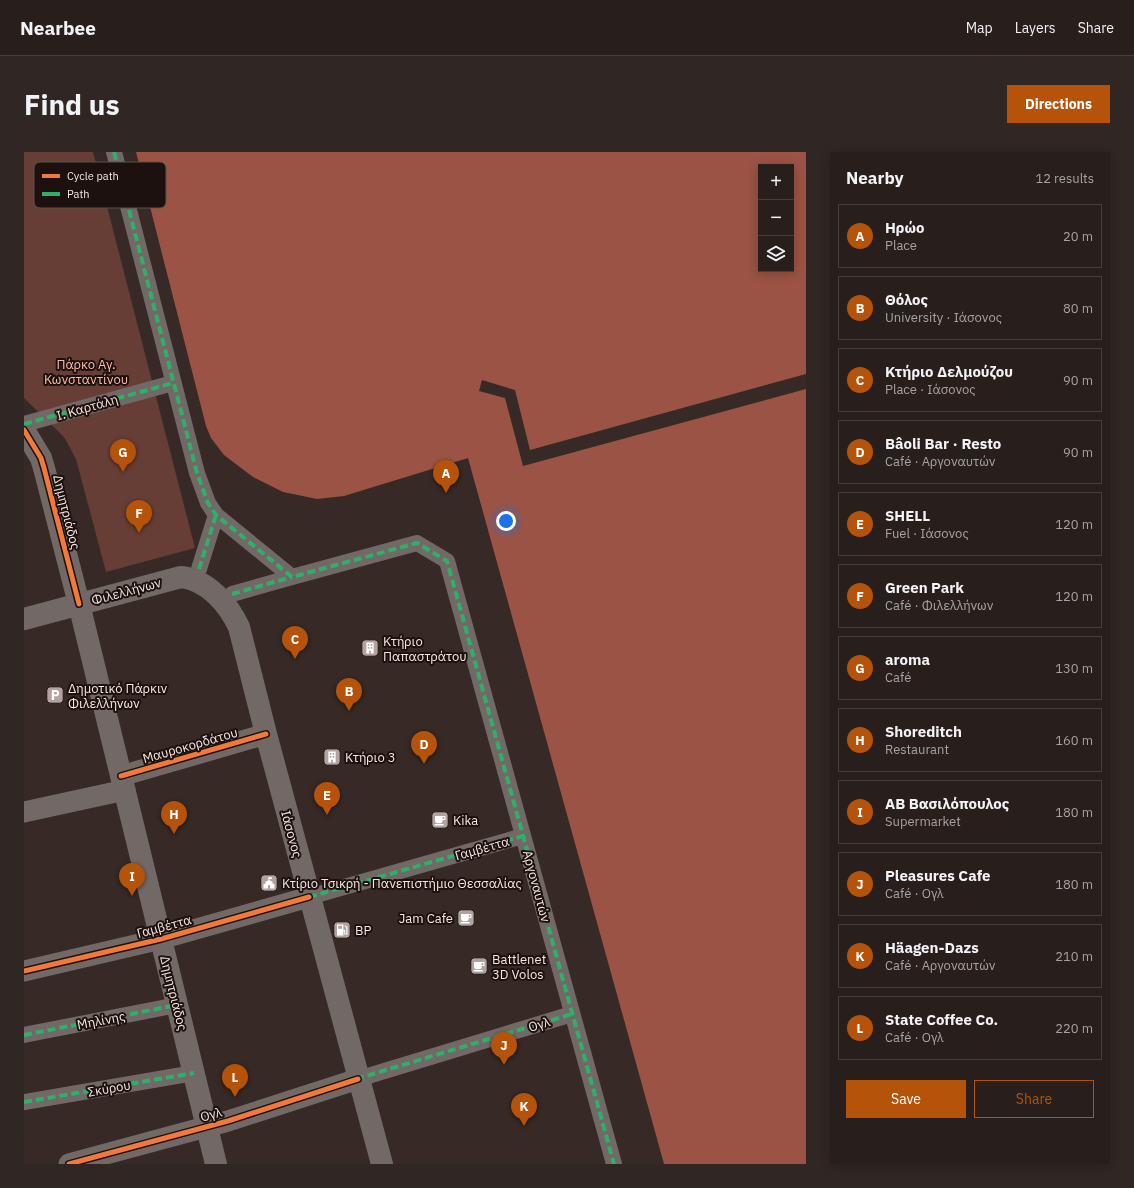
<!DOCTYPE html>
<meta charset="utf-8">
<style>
body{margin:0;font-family:"IBM Plex Sans",sans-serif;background:#302725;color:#f1f3f6}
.controls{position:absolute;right:12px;top:12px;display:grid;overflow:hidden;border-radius:0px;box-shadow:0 2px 10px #0003}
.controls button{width:36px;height:36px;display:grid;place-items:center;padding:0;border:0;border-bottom:1px solid #443d3b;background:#281f1c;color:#f1f3f6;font:20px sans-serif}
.you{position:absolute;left:482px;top:369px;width:14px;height:14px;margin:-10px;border:3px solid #fff;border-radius:50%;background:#1a73e8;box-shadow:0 0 0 6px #1a73e833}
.badge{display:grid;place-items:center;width:26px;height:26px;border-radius:50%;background:#b45309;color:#fff;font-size:13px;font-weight:700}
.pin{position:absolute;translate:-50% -33px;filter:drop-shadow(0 1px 2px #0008)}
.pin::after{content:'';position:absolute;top:21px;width:14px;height:12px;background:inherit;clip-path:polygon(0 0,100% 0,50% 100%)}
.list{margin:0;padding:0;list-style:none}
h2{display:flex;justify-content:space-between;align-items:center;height:52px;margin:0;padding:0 16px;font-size:17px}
h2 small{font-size:13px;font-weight:400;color:#a5a2a3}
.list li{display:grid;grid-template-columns:26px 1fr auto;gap:12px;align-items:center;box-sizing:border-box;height:64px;margin:0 8px 8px;padding:0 8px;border:1px solid #443d3b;border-radius:0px}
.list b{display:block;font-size:15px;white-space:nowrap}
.list p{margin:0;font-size:13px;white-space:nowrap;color:#a5a2a3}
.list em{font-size:13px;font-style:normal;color:#a5a2a3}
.actions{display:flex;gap:8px;padding:12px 16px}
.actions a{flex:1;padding:9px 0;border:1px solid #b45309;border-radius:0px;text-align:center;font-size:14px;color:#b45309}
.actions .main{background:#b45309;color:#fff}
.icon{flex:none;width:22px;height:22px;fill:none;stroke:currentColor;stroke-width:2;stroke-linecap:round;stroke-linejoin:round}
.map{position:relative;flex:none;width:782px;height:1012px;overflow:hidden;border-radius:0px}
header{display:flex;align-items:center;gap:24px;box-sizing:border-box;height:56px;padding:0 20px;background:#281f1c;border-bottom:1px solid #443d3b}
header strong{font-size:19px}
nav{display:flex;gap:22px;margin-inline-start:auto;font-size:14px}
.intro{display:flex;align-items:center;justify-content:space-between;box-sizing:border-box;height:96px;padding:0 24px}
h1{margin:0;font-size:28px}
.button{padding:10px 18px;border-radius:0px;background:#b45309;color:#fff;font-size:14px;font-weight:700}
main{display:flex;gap:24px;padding:0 24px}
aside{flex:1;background:#281f1c;border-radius:0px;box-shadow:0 2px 10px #0003}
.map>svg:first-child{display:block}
.green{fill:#663e35}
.water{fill:#9a5344;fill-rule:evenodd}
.pier{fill:#362926}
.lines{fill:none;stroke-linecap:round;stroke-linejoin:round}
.pedestrian{stroke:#726866;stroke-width:16}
.minor{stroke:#726866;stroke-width:21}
.tertiary{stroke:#726866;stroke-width:22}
.secondary{stroke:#726866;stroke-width:22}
.quiet{stroke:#2db169;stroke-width:4;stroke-dasharray:8 4;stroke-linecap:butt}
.cycleway-casing{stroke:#1c110e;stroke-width:8}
.cycleway{stroke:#f17a3a;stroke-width:5}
.labels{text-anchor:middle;stroke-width:4;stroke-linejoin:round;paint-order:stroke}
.park-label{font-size:13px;fill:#fcb9aa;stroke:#1c110e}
.street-label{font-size:13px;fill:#f6e5e1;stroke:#1c110e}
.poi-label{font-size:13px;fill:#f6e5e1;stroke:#1c110e;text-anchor:start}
.key{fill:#1c110e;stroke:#5d514d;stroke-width:1}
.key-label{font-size:11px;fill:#f6e5e1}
</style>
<header>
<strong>Nearbee</strong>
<nav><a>Map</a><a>Layers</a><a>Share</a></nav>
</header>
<div class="intro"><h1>Find us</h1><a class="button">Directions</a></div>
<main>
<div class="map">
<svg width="782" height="1012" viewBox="0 0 782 1012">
<rect width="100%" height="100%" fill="#362926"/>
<path class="green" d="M 0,0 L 69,0 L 171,396 L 82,420 L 52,307 L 40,285 L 0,246 Z"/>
<path class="water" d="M 112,0 L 782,0 L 782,1012 L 640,1012 L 444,306 L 320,344 L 293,347 L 259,340 L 229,325 L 200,303 L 187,286 L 182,274 ZM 737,15 L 767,15 L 767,117 L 737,117 Z"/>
<path class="pier" d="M 782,222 L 782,237 L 499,314 L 481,246 L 455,239 L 458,228 L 491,238 L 506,298 Z"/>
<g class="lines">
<path class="pedestrian" d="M 90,0 L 173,321 L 184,351 L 192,363 L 268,425 L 393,391 L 423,409 L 590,1012
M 0,272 L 149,231
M 175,417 L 192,363
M 208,442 L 268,425
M 285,745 L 499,684
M 0,883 L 153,853
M 334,927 L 548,862
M 0,950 L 170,921"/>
<path class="minor" d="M 97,624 L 242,582
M 0,660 L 101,638
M 0,819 L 137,787 L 285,745
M 45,1012 L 204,969 L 334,927"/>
<path class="tertiary" d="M 0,278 L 17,306 L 20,316 L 55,452"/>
<path class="secondary" d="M 55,452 L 192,1012
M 0,467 L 157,425 C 184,428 204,452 215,475 L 242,582 L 358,1012"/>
<path class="quiet" d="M 90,0 L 173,321 L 184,351 L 192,363 L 268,425 L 393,391 L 423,409 L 590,1012
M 0,272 L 149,231
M 175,417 L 192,363
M 208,442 L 268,425
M 285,745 L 499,684
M 0,883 L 153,853
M 332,927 L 548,862
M 0,950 L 170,921"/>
<defs>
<path id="cycleway" d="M 0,278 L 17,306 L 20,316 L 55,452
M 97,624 L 242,582
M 0,819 L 137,787 L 285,745
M 45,1012 L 204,969 L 334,927"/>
</defs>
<use href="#cycleway" class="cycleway-casing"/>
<use href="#cycleway" class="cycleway"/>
</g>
<defs>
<symbol id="building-square" viewBox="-11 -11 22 22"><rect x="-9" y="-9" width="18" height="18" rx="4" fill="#b3a3a0" stroke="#1c110e"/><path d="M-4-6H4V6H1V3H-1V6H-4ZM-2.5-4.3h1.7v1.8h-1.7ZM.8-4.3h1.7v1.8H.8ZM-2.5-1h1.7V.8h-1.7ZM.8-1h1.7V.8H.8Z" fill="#fff"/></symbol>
<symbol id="parking-square" viewBox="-11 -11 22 22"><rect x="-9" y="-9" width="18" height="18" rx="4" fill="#b3a3a0" stroke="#1c110e"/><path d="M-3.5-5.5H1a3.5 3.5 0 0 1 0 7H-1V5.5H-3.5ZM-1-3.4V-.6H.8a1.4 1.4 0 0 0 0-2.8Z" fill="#fff"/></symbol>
<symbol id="cafe-square" viewBox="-11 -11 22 22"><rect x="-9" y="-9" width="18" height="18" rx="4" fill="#b3a3a0" stroke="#1c110e"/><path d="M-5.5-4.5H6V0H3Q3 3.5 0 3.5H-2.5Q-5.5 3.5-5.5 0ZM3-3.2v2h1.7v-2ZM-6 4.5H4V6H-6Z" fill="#fff"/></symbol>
<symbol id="civic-square" viewBox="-11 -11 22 22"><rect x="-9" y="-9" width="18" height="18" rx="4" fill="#b3a3a0" stroke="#1c110e"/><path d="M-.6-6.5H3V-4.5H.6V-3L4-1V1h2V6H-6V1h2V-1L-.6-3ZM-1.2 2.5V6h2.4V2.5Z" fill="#fff"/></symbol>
<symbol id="fuel-square" viewBox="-11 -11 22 22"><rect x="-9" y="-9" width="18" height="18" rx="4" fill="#b3a3a0" stroke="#1c110e"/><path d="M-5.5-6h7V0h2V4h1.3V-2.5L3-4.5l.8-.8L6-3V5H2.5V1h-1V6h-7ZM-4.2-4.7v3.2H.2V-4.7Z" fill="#fff"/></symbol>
</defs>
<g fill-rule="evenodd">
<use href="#building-square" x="336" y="486" width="20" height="20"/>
<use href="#parking-square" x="21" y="533" width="20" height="20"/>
<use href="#building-square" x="298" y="595" width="20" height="20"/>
<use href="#cafe-square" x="406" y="658" width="20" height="20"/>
<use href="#civic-square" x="235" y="721" width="20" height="20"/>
<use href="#cafe-square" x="432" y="756" width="20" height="20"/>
<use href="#fuel-square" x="308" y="768" width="20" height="20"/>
<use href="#cafe-square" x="445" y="804" width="20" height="20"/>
</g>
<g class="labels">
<g class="park-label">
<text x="62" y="217">Πάρκο Αγ.<tspan x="62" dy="15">Κωνσταντίνου</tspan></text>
</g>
<g class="street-label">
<text transform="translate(63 255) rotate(-16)" y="5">Ι. Καρτάλη</text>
<text transform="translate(43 360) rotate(76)" y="5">Δημητριάδος</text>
<text transform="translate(102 439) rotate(-15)" y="5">Φιλελλήνων</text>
<text transform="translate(166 593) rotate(-16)" y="5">Μαυροκορδάτου</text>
<text transform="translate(268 682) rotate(75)" y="5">Ιάσονος</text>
<text transform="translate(458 696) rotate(-16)" y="5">Γαμβέττα</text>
<text transform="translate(513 734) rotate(75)" y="5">Αργοναυτών</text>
<text transform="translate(140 774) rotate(-15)" y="5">Γαμβέττα</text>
<text transform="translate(150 841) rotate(76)" y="5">Δημητριάδος</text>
<text transform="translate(77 868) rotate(-11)" y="5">Μηλίνης</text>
<text transform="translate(515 872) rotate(-17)" y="5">Ογλ</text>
<text transform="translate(85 936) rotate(-10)" y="5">Σκύρου</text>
<text transform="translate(187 962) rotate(-15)" y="5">Ογλ</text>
</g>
<g class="poi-label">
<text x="359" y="494">Κτήριο<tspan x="359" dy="15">Παπαστράτου</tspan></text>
<text x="44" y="541">Δημοτικό Πάρκιν<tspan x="44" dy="15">Φιλελλήνων</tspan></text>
<text x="321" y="610">Κτήριο 3</text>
<text x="429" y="673">Kika</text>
<text x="258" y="736">Κτίριο Τσικρή - Πανεπιστήμιο Θεσσαλίας</text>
<text x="429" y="771" text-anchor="end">Jam Cafe</text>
<text x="331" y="783">BP</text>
<text x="468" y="812">Battlenet<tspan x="468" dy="15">3D Volos</tspan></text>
</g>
</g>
<rect x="10" y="10" width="132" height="46" rx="6" class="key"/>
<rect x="18" y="22" width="18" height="4" fill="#f17a3a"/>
<rect x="18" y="40" width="18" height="4" fill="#2db169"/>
<g class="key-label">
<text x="43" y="28">Cycle path</text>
<text x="43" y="46">Path</text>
</g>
</svg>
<div class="controls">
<button>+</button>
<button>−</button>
<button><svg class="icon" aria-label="layers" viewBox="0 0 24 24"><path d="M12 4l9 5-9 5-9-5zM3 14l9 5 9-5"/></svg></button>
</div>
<div class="you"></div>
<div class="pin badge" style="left:422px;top:341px">A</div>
<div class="pin badge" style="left:325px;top:559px">B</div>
<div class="pin badge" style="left:271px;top:507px">C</div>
<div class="pin badge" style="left:400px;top:612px">D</div>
<div class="pin badge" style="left:303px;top:663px">E</div>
<div class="pin badge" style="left:115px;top:381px">F</div>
<div class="pin badge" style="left:99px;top:320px">G</div>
<div class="pin badge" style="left:150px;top:682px">H</div>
<div class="pin badge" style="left:108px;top:744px">I</div>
<div class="pin badge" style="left:480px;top:913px">J</div>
<div class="pin badge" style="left:500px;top:974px">K</div>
<div class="pin badge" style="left:211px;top:945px">L</div>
</div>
<aside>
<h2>Nearby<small>12 results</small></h2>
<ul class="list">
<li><span class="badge">A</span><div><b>Ηρώο</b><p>Place</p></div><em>20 m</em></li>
<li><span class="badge">B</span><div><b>Θόλος</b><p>University · Ιάσονος</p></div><em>80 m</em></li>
<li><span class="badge">C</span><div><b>Κτήριο Δελμούζου</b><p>Place · Ιάσονος</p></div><em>90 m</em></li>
<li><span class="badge">D</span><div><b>Bâoli Bar · Resto</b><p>Café · Αργοναυτών</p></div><em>90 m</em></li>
<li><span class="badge">E</span><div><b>SHELL</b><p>Fuel · Ιάσονος</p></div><em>120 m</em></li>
<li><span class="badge">F</span><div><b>Green Park</b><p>Café · Φιλελλήνων</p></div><em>120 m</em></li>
<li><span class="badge">G</span><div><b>aroma</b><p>Café</p></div><em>130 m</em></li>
<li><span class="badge">H</span><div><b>Shoreditch</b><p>Restaurant</p></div><em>160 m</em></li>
<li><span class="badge">I</span><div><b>ΑΒ Βασιλόπουλος</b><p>Supermarket</p></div><em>180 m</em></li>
<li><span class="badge">J</span><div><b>Pleasures Cafe</b><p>Café · Ογλ</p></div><em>180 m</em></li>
<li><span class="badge">K</span><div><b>Häagen-Dazs</b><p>Café · Αργοναυτών</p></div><em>210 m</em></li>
<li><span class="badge">L</span><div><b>State Coffee Co.</b><p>Café · Ογλ</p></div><em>220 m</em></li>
</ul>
<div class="actions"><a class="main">Save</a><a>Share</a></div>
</aside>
</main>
